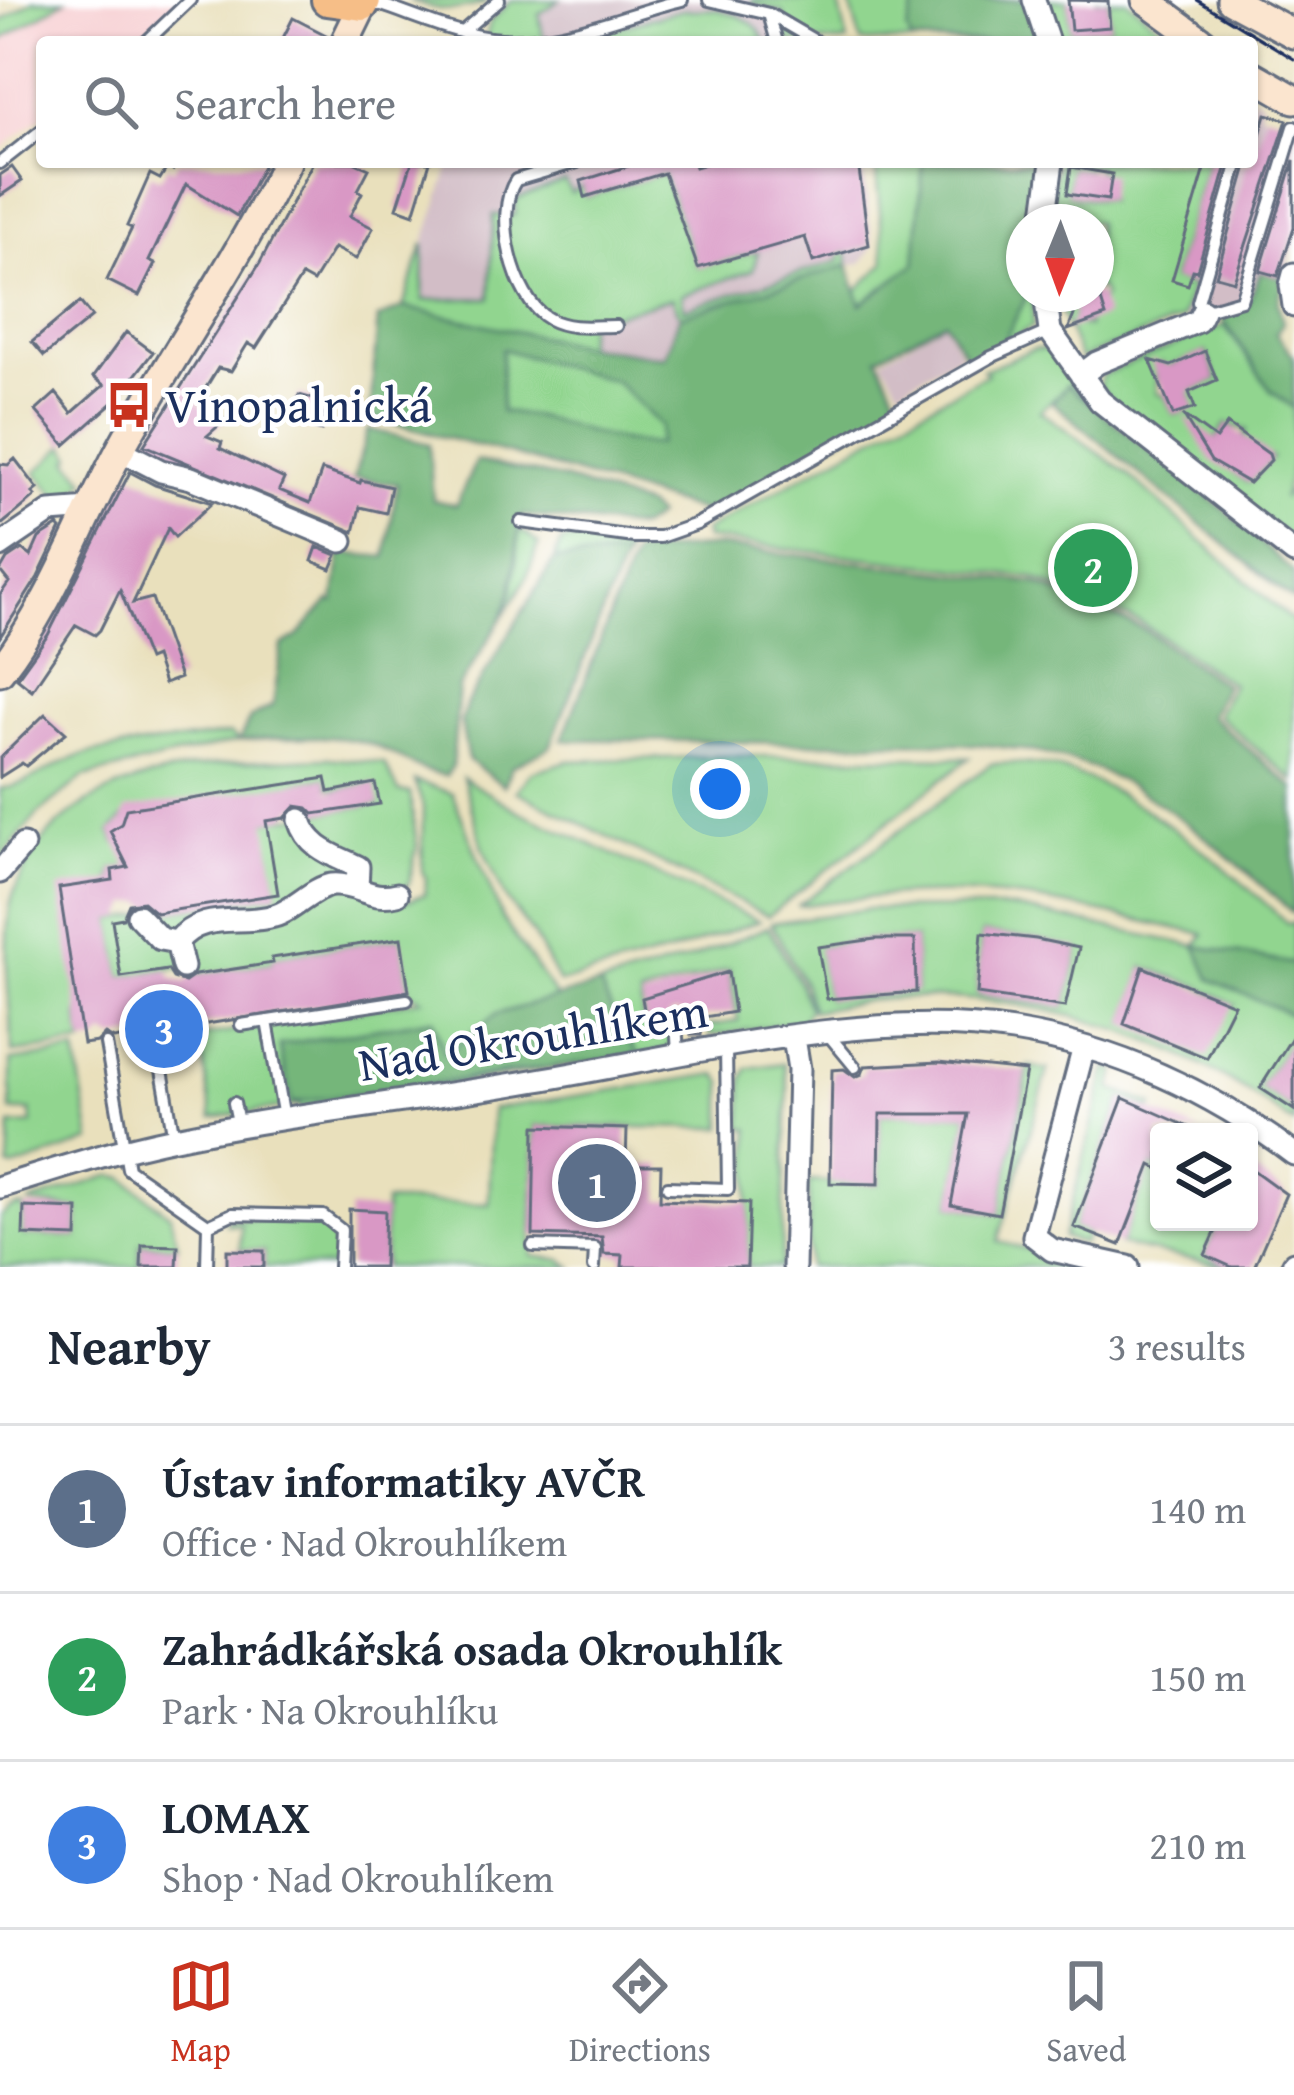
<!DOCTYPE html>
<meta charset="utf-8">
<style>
body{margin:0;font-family:"Gentium Book Plus",serif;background:#f2f2f3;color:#1f2937}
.controls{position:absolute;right:36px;bottom:36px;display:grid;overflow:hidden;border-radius:12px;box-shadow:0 3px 9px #0004}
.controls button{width:108px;height:108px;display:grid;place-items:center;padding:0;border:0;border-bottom:3px solid #e0e1e3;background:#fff;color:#1f2937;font:60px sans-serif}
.compass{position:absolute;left:1006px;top:204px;width:108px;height:108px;border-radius:50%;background:#fff;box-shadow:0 3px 9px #0004;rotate:181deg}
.you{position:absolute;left:720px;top:789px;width:42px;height:42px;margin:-30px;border:9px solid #fff;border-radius:50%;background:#1a73e8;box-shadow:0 0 0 18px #1a73e833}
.badge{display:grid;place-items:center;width:78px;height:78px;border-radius:50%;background:#c8321e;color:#fff;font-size:39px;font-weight:700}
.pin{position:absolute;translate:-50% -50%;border:6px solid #fff;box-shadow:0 3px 12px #0006}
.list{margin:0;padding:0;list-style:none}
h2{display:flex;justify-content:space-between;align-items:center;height:156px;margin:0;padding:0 48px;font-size:51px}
h2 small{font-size:39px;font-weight:400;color:#747a83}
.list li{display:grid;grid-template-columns:78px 1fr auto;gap:36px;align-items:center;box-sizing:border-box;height:168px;padding:0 48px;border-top:3px solid #e0e1e3}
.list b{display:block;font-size:45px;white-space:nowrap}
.list p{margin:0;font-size:39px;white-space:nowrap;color:#747a83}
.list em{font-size:39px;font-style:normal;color:#747a83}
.icon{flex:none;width:66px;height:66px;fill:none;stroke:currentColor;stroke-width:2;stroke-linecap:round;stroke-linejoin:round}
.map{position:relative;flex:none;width:1294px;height:1267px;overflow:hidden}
.search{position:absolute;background:#fff;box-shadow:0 3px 9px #0004;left:36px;right:36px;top:36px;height:132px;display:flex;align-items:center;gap:30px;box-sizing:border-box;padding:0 42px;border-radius:12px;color:#747a83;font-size:45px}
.sheet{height:660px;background:#fff}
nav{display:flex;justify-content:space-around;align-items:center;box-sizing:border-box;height:168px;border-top:3px solid #e0e1e3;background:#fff;font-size:33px;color:#747a83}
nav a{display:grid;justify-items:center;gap:6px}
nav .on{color:#c8321e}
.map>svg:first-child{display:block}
.built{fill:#f7cfd2}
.industrial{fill:#d2bdc6}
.green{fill:#91d58f;stroke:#568276;stroke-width:3;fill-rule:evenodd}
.forest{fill:#74b67a;stroke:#48726c;stroke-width:3;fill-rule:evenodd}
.building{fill:#d998c5}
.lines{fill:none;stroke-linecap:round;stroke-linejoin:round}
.lane-casing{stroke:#636d7f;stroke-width:16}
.street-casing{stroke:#636d7f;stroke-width:27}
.secondary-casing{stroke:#636d7f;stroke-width:33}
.primary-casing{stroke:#636d7f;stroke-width:36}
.lane{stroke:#fff;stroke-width:10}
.street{stroke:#fff;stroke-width:21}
.secondary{stroke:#fbe5cf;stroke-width:27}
.primary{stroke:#f6be87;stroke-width:30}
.tram{stroke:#1b2f5e;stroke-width:3}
.labels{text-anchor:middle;stroke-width:9;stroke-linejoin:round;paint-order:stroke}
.poi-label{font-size:48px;fill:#1b2f5e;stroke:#fff;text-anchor:start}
.street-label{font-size:48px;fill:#1b2f5e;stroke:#fff}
</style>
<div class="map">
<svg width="1294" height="1267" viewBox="0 0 1294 1267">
<rect width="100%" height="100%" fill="#fff"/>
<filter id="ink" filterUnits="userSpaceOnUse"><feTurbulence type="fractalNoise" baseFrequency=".00833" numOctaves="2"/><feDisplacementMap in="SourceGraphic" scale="24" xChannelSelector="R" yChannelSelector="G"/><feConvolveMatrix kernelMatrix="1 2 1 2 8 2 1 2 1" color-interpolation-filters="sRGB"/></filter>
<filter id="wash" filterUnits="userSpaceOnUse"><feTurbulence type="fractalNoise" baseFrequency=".004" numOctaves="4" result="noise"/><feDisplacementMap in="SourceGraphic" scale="48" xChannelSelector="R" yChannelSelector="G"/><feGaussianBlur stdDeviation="2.7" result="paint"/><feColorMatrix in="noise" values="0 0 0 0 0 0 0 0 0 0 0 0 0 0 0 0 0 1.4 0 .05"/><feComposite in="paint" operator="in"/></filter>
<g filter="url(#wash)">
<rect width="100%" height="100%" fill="#e9e0bc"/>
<path class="built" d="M 65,0 L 183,0 L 137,42 L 42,42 L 42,116 L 0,150 L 0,41 Z"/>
<path class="industrial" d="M 486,0 L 838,0 L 848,42 L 485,42 L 488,25 L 497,12 Z
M 1252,95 L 1263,102 L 1260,112 L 1294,120 L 1294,245 L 1284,278 L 1262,271 L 1247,305 L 1221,317 L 1182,319 L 1172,280 L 1207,162 L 1252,162 Z
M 451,162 L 862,162 L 873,247 L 862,263 L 848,265 L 665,357 L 585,346 L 403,307 Z
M 944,323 L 961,354 L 899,389 L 882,359 Z"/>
<path class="green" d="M 34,0 L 65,0 L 0,41 L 0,22 Z
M 409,0 L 485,0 L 485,3 C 454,12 440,12 409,0 Z
M 512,0 L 560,0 L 539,14 L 544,42 L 485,42 L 490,22 Z
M 752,0 L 838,0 L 848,42 L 788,42 L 783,12 L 752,4 Z
M 849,0 L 1025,0 L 1039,42 L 861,42 Z
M 1044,0 L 1068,0 L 1071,30 L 1110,26 L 1108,2 L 1095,0 L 1127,0 L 1180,42 L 1057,42 Z
M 715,9 C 736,14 758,20 765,42 L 563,42 L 682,10 Z
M 832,162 L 839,162 L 848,265 L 856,291 L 885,263 L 875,162 L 1045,162 L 1024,222 L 1024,294 L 1033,294 L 1033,326 L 969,362 L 945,321 L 878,357 L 701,511 L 514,455 L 370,418 L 378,319 L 403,307 L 424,243 L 423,300 L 490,298 L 493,215 L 515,215 L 516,199 L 565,181 L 571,193 L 582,186 L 586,197 L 664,173 L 698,267 L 758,251 L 753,270 L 682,295 L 684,309 L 840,261 ZM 672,298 L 680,316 L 665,357 L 585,346 L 589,317 L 609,316 Z
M 1057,162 L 1207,162 L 1172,279 L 1191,286 L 1182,319 L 1080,359 L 1054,294 L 1080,294 L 1072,323 L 1088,327 L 1087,323 L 1104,296 L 1100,288 L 1096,289 L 1096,222 L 1049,222 ZM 1088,166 L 1097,167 L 1108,200 L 1078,198 L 1067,193 L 1071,168 L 1087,170 Z
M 1224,325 L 1271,391 L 1294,408 C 1294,437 1294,473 1282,499 L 1294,487 L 1294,542 L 1120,410 L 1099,386 L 1102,375 ZM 1206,352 L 1217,380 L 1193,390 L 1187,388 L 1194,407 L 1174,415 L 1165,397 L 1157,393 L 1155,366 L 1162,363 L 1168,367 ZM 1226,424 L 1247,430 L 1243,437 L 1272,458 L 1248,483 L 1216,460 L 1213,443 Z
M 1034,349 L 1049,349 L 1091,403 L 1067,386 L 1040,411 L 1124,471 L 1294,623 L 1294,781 L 1217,715 L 1232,684 L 1140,622 L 1034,578 L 706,539 L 704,531 L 987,374 L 983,370 Z
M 65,445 L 72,456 L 69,460 L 86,480 L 67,500 L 60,500 L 36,472 Z
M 519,529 L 539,544 L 526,579 L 501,620 L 512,591 Z
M 578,538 L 603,538 L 624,548 L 625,555 L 554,560 L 562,541 Z
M 230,734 L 239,741 L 84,777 L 37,815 L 0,859 L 0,789 C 32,785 55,761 88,754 C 134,744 183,742 230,734 Z
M 732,756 L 969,758 L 768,916 L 516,791 L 532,772 L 568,761 Z
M 327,758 L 384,763 L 399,792 L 410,793 L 417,846 L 409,884 L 399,889 L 407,901 L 425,894 L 426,878 L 422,872 L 423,807 L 415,781 L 452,793 L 502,918 L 557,998 L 692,958 L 768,927 L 801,986 L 809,1009 L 802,1021 L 710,1036 L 709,1026 L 738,1021 L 729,969 L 640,996 L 644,1027 L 672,1023 L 672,1042 L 667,1050 L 301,1109 L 300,1105 L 212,1118 L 200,1037 L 422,999 L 409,992 L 400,938 L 273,958 L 273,963 L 192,976 L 191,971 L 179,968 L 121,977 L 112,920 L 277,894 L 269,845 L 113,870 L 78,1016 L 83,1044 L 12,1053 C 11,1009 3,959 9,915 C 10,899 17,885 24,871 C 76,763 222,762 327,758 ZM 325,778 L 328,787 L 337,790 L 372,784 L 379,804 L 116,843 L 110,832 L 125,816 Z
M 1014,763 C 1029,764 1046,764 1060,769 C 1140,793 1227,867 1288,924 L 1294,922 L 1294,964 L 1197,947 L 1211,979 L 1294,1016 L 1294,1047 L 1288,1044 L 1260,1088 L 1294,1110 L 1294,1124 C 1179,1036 1032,988 885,999 C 861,1000 836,1007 812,1011 L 805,985 L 771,923 L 868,909 L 1014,908 L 1196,946 L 1204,934 C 1146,923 1088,907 1030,899 C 951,888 874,895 797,906 L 991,764 ZM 982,933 L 1036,939 L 1079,949 L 1065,1007 L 977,994 ZM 875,939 L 915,939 L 916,991 L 827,999 L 819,947 ZM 1144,967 L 1197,985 L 1234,1004 L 1125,1024 Z
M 463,778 L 518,811 L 759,921 L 668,953 L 559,983 L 533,934 L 505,897 L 483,848 Z
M 76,1052 L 91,1141 L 13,1168 L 9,1166 L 11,1125 L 32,1124 L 31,1111 L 11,1111 L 11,1061 Z
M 784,1063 L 788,1087 L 781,1267 L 747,1267 L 750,1129 L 742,1128 L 743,1079 L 748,1068 Z
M 1029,1066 L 1048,1070 L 998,1242 L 1101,1267 L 808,1267 L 809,1181 L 879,1184 L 880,1114 L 968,1114 L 951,1205 L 999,1214 Z
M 1107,1068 L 1116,1070 L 1112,1089 L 1154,1105 L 1151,1110 L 1122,1099 L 1074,1227 L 1088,1232 L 1083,1244 L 1063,1237 Z
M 717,1074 L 723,1082 L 723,1128 L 535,1126 L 532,1256 L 562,1260 L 572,1267 L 384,1267 L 385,1202 L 489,1204 L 492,1109 Z
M 1151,1165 L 1159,1169 L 1159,1222 L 1220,1222 L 1205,1255 L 1228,1267 L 1120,1245 Z
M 112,1175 L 124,1178 L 170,1215 L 178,1246 L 140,1244 L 139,1267 L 0,1267 L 0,1217 C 8,1210 13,1206 24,1207 L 24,1235 L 77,1237 L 78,1209 L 28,1203 Z
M 227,1219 C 251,1220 322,1213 333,1237 C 337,1245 334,1258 334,1267 L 264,1267 L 264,1251 L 240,1250 L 241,1225 L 226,1224 Z"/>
<path class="forest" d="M 916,0 L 1025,0 L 1039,42 L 912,42 L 907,30 Z
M 923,162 L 1045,162 L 1038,222 L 1024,222 L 1024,294 L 1028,294 L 1004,341 L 969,362 L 945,321 L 878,357 L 900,404 L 714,511 L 701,511 L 514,455 L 370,418 L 378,319 L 403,307 L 585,346 L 665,357 L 680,316 L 848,265 L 861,304 L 915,264 ZM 502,349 L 615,381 L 661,426 L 658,444 C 606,445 554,414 501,412 Z
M 1261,271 L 1284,278 L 1278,303 L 1283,323 L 1276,333 L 1294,357 L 1294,408 L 1271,391 L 1221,317 L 1247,305 Z
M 1067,385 L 1226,511 L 1294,573 L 1294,601 L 1052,402 Z
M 368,429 L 429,444 L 433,500 L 456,505 L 476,461 L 560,478 L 646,506 L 657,516 L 640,528 L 521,515 L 512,591 L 501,620 L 459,687 L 452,767 L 446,776 C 412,771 394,750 366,743 C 325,732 280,739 239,741 L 250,718 L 273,705 L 282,646 L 298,636 L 329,601 L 334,602 L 341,553 L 386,557 L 397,484 L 354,478 Z
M 719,546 L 1035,583 L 1142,628 L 1225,685 L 1210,716 L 1294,788 L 1294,914 C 1241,866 1185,815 1121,781 C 1030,731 900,744 799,743 C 720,742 641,739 562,740 L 634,553 Z
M 625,555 L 550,747 L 511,767 L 504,786 L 468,760 L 461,722 L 467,703 L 554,560 Z
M 1196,946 L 1294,964 L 1294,1016 L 1210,979 Z
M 600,985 L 616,1020 L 639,1055 L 292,1103 L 279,1045 L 433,1019 L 445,1054 L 496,1014 Z"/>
<g id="blocks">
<path class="building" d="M 1068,0 L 1108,1 L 1110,27 L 1071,30 Z
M 293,18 L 328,36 L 327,42 L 281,42 Z
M 1266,114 L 1287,120 L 1234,281 L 1216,276 L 1248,162 L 1252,162 Z
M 1294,160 L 1294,227 L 1278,276 L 1260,271 Z
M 178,162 L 265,162 L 237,216 L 186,184 L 149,261 L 155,264 L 139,296 L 107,280 L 132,228 L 127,226 L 150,174 L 160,179 L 168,166 L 173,170 Z
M 313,162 L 353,162 L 369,169 L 358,190 L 362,193 L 350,216 L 373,228 L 356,259 L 334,248 L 313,282 L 302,276 L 256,348 L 248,343 L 231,371 L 218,368 L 197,402 L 225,420 L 207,436 L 222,442 L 220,448 L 284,479 L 279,490 L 310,503 L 322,470 L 360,483 L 361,480 L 391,487 L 386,513 L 360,507 L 354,532 L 144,445 L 260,263 Z
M 412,162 L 430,162 L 414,214 L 397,208 Z
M 641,162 L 693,162 L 695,167 L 712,162 L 858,162 L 869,245 L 813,262 L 805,237 L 698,268 L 664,173 L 585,197 L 581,181 Z
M 1207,162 L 1228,162 L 1197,271 L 1193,270 L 1188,285 L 1172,280 Z
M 12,167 L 22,181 L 0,196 L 0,175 Z
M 1071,167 L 1112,174 L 1108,200 L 1067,194 Z
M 1080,294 L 1099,294 L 1106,316 L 1068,330 L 1074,315 L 1068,298 Z
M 80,302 L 92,317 L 44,356 L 32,342 Z
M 126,332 L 153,352 L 117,399 L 65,445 L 36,411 L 56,393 L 72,413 L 104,385 L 93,377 Z
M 1205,351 L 1217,380 L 1189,392 L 1195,408 L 1173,415 L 1150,360 L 1171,366 Z
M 299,395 L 321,401 L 319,410 L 325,417 L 321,431 L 291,422 Z
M 1183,415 L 1216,439 L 1227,424 L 1269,454 L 1271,460 L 1249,483 L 1211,461 Z
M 15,459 L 38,489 L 33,493 L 36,496 L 0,526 L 0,464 L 8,465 Z
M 130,472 L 155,485 L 212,503 L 175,537 L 168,528 L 133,603 L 152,598 L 180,678 L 164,684 L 155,657 L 148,660 L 120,590 L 100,630 L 95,635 L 76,625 L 32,690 L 17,678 L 48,635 Z
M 58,526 L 61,529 L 38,577 L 0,637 L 0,595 L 9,582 L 0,571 L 7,559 L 22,549 L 31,556 L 39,538 Z
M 317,547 L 337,555 L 331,569 L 312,561 Z
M 45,714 L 66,733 L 26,766 L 22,763 L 0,777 L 0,758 Z
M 326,778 L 329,792 L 375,783 L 380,804 L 314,814 L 308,808 L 296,806 L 285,818 L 266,821 L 278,894 L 156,913 L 143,902 L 129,904 L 123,918 L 112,920 L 121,977 L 168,970 L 173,978 L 185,982 L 195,975 L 273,963 L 272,958 L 401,938 L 409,991 L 164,1031 L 155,1026 L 147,1033 L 114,1039 L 105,1034 L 97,1042 L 83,1044 L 59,888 L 113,880 L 112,870 L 128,867 L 110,831 L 121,824 L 126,809 Z
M 982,933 L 1036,939 L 1079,948 L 1065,1007 L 977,994 Z
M 875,939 L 915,939 L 916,992 L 827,999 L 818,947 Z
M 1143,967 L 1234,1004 L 1207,1058 L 1124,1024 Z
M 728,972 L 734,1012 L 704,1017 L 701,1035 L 691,1035 L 685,1018 L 677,1012 L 670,1015 L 666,1023 L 647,1027 L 642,998 Z
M 1294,1034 L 1294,1110 L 1260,1088 Z
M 939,1062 L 1026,1071 L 999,1214 L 951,1205 L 968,1114 L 880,1114 L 879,1184 L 830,1183 L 832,1070 L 844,1069 L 855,1077 L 862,1074 L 865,1066 Z
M 1123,1098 L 1200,1132 L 1159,1132 L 1159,1169 L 1151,1165 L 1120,1245 L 1074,1227 Z
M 535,1126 L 627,1129 L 626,1165 L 661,1165 L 660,1200 L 749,1203 L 747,1267 L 622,1267 L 623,1255 L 604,1254 L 602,1237 L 533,1235 Z
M 1249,1167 L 1286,1194 L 1254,1267 L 1232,1267 L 1205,1255 L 1220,1222 L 1249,1222 Z
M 24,1207 L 78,1209 L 77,1237 L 23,1235 Z
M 349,1209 L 385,1211 L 383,1267 L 349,1267 Z
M 142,1245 L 178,1246 L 177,1267 L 141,1267 Z
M 227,1250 L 264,1251 L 264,1267 L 227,1267 Z"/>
</g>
</g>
<g filter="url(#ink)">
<use href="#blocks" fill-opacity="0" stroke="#636d7f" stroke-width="3"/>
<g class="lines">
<defs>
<path id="lane" d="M 709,0 L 769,14 L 817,42
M 367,5 L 382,5 C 417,17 453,33 490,38 C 556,47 619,15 682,0
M 769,14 L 777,42
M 462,32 L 499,0
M 146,42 L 190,0
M 1252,110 L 1260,84
M 577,162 L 516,180 C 493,213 513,300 549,319 C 569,330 594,326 616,326
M 1238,162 L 1198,302 L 1203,311 L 1241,300 L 1294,127
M 0,163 L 42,130
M 521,522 L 634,537 L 660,537 L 697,524 L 991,357 L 1050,331
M 267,1021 L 284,1118
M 676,1022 L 678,1053
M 241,1025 L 407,1000
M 827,1033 L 855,1067
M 156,1036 L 174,1138
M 106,1044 L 128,1169 L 208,1225 L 232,1214 L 323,1216 L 341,1230 L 339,1267
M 234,1103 L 239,1127
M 668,1187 L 728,1189 L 726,1048
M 533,1246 L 595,1248 L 594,1267
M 207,1267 L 208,1225"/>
<path id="street" d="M 1034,0 L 1048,42
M 1044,222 L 1052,162
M 1294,274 L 1291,285 L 1294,306
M 1045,294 L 1050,331 L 1100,401 L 1294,553
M 1081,375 L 1097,363 L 1198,321 L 1203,311
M 120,450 L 161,471 L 191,478 L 342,541
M 0,546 L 50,512 L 90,509
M 300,820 C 308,848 333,855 358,867 L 357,889
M 0,872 L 23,845
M 138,916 L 160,939 L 177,942
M 183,967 L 177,942 C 202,910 240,926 274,916 C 294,911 313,887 332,885 C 357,883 370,901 397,894
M 1084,1047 L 1034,1236 L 1052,1250 L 1128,1267
M 0,1187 C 57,1169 116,1150 175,1138 C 291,1114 410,1102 526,1082 C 675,1058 865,1008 1013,1031 C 1115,1047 1212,1092 1294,1154
M 794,1267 L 799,1069 L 794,1038
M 1292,1267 L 1294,1263"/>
<path id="secondary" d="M 1146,0 L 1203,42
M 1231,0 L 1294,34
M 345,42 L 363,5
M 1252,75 L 1294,99
M 0,671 C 56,599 84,513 128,435 C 180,343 240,256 286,162"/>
<path id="primary" d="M 327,0 L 363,5 L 365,0"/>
</defs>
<use href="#lane" class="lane-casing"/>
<use href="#street" class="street-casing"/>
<use href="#secondary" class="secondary-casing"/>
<use href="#primary" class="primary-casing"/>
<use href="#lane" class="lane"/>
<use href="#street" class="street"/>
<use href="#secondary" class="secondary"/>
<use href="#primary" class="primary"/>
<path class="tram" d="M 1197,0 L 1294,59"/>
</g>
</g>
<defs>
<symbol id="bus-bare" viewBox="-9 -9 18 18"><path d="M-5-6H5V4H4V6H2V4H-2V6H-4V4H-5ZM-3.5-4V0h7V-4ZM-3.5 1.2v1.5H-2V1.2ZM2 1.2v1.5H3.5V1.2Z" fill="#c8321e" stroke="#fff" stroke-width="2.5" paint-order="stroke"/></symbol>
</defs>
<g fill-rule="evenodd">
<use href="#bus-bare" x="96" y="372" width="66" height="66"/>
</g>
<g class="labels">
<g class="poi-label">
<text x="165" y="422">Vinopalnická</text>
</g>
<g class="street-label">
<text transform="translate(533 1037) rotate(-9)" y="17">Nad Okrouhlíkem</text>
</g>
</g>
</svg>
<div class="controls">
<button><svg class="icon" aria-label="layers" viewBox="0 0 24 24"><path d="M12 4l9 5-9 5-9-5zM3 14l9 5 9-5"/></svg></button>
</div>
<svg class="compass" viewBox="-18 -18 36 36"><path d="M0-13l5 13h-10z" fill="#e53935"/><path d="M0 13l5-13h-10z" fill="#747a83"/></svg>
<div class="you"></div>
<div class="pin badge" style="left:597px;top:1183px;background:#5c6f8a">1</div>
<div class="pin badge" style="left:1093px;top:568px;background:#2e9e5b">2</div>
<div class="pin badge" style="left:164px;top:1029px;background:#3f7fe0">3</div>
<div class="search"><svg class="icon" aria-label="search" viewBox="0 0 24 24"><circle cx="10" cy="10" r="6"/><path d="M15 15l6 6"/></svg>Search here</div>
</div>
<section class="sheet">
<h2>Nearby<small>3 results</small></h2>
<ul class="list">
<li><span class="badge" style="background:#5c6f8a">1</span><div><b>Ústav informatiky AVČR</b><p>Office · Nad Okrouhlíkem</p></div><em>140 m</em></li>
<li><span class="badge" style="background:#2e9e5b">2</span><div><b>Zahrádkářská osada Okrouhlík</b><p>Park · Na Okrouhlíku</p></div><em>150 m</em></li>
<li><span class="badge" style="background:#3f7fe0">3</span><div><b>LOMAX</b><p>Shop · Nad Okrouhlíkem</p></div><em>210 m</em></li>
</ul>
</section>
<nav>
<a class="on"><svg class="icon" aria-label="map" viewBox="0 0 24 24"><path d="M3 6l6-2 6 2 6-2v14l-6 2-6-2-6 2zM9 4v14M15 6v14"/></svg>Map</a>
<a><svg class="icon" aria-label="directions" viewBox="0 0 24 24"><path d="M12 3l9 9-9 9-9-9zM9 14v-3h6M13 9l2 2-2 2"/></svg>Directions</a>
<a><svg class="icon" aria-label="saved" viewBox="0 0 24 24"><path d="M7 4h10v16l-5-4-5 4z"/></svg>Saved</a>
</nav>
